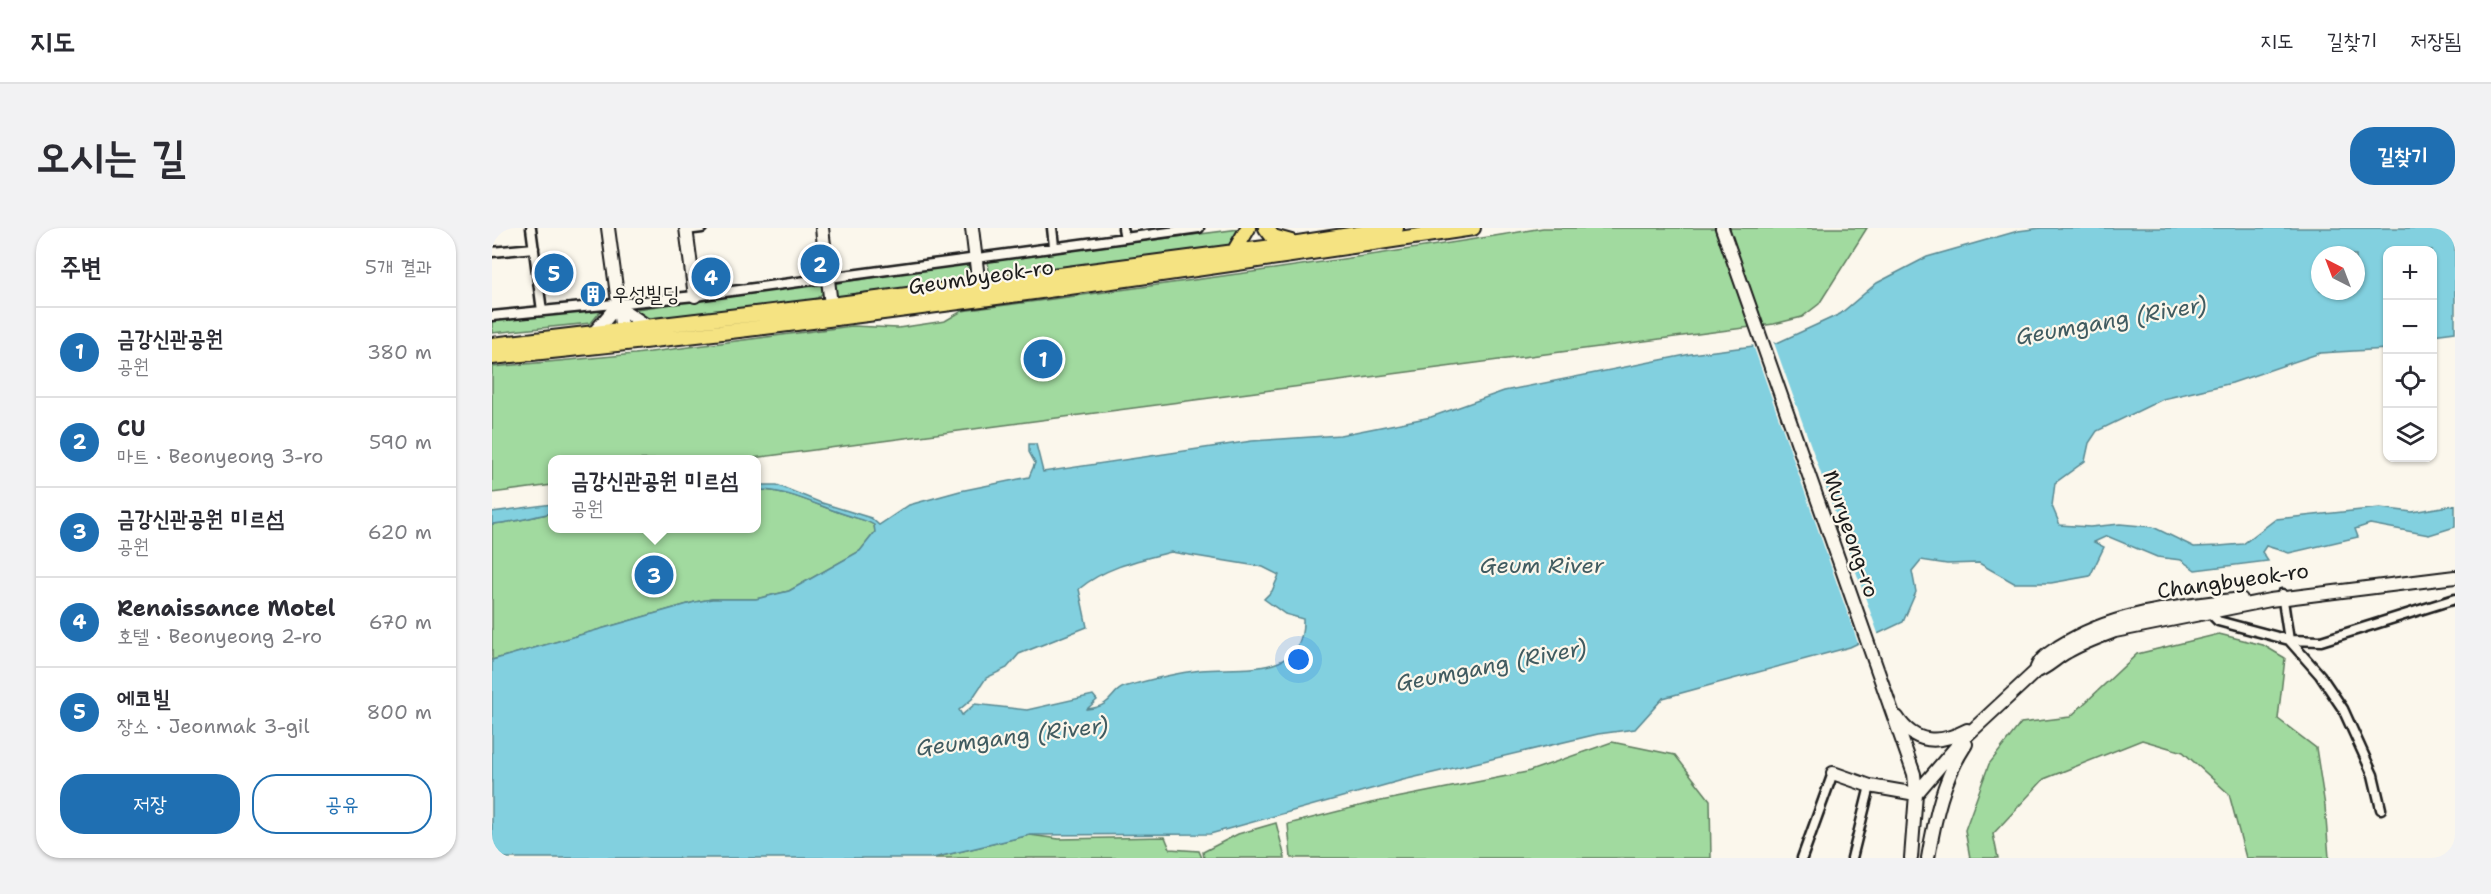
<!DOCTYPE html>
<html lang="ko">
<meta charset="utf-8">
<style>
body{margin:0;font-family:"Shantell Sans","Poor Story",sans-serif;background:#f2f2f3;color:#2b2b33}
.controls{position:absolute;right:18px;top:18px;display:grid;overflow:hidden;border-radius:12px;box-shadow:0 2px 4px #0004}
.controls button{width:54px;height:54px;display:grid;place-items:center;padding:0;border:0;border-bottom:2px solid #e1e1e2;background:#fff;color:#2b2b33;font:30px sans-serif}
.compass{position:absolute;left:1819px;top:18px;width:54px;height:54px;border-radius:50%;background:#fff;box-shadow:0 2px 4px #0004;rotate:318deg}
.you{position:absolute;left:807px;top:432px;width:21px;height:21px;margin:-15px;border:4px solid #fff;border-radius:50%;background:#1a73e8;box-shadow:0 0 0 9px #1a73e833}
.badge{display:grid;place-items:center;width:39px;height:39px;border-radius:50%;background:#1f6fb2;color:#fff;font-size:20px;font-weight:700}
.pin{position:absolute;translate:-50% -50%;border:3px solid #fff;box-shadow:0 2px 6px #0006}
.popup{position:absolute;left:56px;top:227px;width:213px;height:78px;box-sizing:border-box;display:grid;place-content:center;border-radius:12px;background:#fff;filter:drop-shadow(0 2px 4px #0005);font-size:20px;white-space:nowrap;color:#7c7c81}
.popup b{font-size:22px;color:#2b2b33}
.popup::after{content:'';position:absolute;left:50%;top:100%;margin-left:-12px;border:12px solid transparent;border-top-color:#fff}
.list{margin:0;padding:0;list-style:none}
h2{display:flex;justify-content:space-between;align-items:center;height:78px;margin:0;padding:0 24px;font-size:26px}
h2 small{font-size:20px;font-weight:400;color:#7c7c81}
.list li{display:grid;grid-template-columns:39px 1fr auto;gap:18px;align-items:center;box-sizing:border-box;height:90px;padding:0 24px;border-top:2px solid #e1e1e2}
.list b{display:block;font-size:22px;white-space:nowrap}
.list p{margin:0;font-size:20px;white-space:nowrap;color:#7c7c81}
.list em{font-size:20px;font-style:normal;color:#7c7c81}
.actions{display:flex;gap:12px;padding:18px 24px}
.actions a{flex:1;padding:14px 0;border:2px solid #1f6fb2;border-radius:24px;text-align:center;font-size:21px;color:#1f6fb2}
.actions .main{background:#1f6fb2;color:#fff}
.icon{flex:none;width:33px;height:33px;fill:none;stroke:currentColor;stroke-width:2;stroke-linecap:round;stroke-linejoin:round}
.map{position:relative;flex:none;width:1963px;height:630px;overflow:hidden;border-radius:24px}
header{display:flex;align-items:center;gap:36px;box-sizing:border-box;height:84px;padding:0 30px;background:#fff;border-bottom:2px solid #e1e1e2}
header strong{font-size:28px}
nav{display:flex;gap:33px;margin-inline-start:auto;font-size:21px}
.intro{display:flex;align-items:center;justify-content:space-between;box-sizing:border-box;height:144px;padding:0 36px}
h1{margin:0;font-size:42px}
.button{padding:15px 27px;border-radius:24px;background:#1f6fb2;color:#fff;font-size:21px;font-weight:700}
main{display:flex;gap:36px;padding:0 36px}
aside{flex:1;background:#fff;border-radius:24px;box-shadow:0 2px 4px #0004}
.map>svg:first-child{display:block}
.green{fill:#a1da9f;stroke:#5e7b5e;stroke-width:1.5}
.water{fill:#82d0df;stroke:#598891;stroke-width:1.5;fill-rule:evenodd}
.pier{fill:#fbf7ec}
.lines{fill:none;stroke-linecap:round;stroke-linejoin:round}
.street-casing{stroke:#1c1c1c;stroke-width:13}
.secondary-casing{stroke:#1c1c1c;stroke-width:16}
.primary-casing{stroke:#1c1c1c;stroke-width:18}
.street{stroke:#fbf7ec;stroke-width:8}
.secondary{stroke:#fbf7ec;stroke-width:12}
.primary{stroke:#f5e382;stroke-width:14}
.labels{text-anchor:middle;stroke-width:4.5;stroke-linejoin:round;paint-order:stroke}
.street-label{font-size:21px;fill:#1c1c1c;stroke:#fbf7ec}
.poi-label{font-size:21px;fill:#1c1c1c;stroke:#fbf7ec;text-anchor:start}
.water-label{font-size:22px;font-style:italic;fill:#405b60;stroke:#fbf7ec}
</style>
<header>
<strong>지도</strong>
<nav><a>지도</a><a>길찾기</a><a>저장됨</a></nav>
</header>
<div class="intro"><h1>오시는 길</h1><a class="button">길찾기</a></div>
<main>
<aside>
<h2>주변<small>5개 결과</small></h2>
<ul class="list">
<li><span class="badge">1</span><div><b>금강신관공원</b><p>공원</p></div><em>380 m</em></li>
<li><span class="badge">2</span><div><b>CU</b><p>마트 · Beonyeong 3-ro</p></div><em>590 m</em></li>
<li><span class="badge">3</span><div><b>금강신관공원 미르섬</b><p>공원</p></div><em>620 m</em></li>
<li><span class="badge">4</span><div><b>Renaissance Motel</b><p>호텔 · Beonyeong 2-ro</p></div><em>670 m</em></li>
<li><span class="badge">5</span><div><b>에코빌</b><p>장소 · Jeonmak 3-gil</p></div><em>800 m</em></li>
</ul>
<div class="actions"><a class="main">저장</a><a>공유</a></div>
</aside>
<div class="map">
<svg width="1963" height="630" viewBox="0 0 1963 630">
<rect width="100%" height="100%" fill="#fbf7ec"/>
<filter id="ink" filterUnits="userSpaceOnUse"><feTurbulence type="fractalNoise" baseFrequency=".0167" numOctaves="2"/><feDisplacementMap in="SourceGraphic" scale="12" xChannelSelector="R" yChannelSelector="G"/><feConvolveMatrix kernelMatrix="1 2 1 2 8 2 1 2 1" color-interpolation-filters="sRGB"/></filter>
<g filter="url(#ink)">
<path class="green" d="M 1051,0 L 1375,0 L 1327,76 L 1310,89 L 1282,96 L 253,231 L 60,232 L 60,257 L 0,265 L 0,139 L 143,126 L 360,98 L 406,100 L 453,93 L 470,83 C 665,57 858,32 1051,0 Z
M 748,1 L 741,18 L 503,50 L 497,43 L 496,33 Z
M 476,35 L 478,53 L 347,72 L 339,56 Z
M 328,55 L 332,64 L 323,72 L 158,95 L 146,88 L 145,81 Z
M 104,82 L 108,84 L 99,95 L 0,105 L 0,91 Z
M 264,262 C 296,261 325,278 355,287 C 365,291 373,291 382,297 L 383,304 L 368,323 L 297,363 L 264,371 L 220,371 L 203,374 L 0,432 L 0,296 C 21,295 39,289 60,285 L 60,300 L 264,300 Z
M 1727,406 L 1771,417 L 1793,430 L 1786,491 L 1824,520 L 1833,578 L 1837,630 L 1754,630 L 1737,566 L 1691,524 L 1650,512 L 1552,551 L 1501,606 L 1506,630 L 1478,630 L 1473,602 L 1497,536 L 1529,495 L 1578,489 L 1645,426 Z
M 1120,514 L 1183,527 L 1218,572 L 1219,630 L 799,630 L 796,596 L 879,575 L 1035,544 Z
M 784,595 L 793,630 L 712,630 L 711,624 L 746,606 Z
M 538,607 L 567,611 L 673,609 L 678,621 L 707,623 L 710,630 L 441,630 Z"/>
<path class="water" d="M 1549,0 L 1963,0 L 1963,104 L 1941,107 L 1940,22 L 1896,22 L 1895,121 L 1828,125 L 1740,155 L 1671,171 L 1605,203 L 1597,215 L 1593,233 L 1563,255 L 1560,278 L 1568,297 L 1598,299 L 1628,296 L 1661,299 L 1702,319 L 1727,318 L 1751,316 L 1784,291 L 1888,280 L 1920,284 L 1963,277 L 1963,299 L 1937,307 L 1878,296 L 1863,301 L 1866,309 L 1797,325 L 1774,318 L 1770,324 L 1776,333 L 1703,342 L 1689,332 L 1665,329 L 1615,308 L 1602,314 L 1612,319 L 1598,348 L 1559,355 L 1522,355 L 1487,335 L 1455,336 L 1429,332 L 1420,343 L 1424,364 L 1411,394 L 1358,419 L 1171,470 L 1143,501 L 1106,506 L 911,552 L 718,606 L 538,607 L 441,630 L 0,630 L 0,432 L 203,374 L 220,371 L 264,371 L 297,363 L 368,323 L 383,304 L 382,297 C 373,291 365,291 355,287 C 325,278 296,261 264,262 L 264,257 L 285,257 L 327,274 L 379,290 L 387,297 L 417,277 L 468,263 L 537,249 L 543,235 L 537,224 L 537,216 L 544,216 L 551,244 L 760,213 L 848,207 L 939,189 L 1012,163 L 1199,126 L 1285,115 L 1348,86 L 1385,55 L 1435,29 L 1526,3 ZM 1828,27 L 1864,27 L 1864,63 L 1828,63 ZM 679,324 L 771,339 L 787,347 L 780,363 L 772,371 L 793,386 L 811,391 C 813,451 749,438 709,442 C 685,445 656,452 632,459 C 619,463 622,478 595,481 L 605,472 L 601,467 L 535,482 L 483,476 L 470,487 L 467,482 L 480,471 L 494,450 L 515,440 L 527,426 L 595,399 L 587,361 C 613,339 647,332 679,324 Z
M 60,276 L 60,285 C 39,289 21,295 0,296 L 0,284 Z"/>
<path class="pier" d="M 1281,112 L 1387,408 L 1367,418 L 1260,114 Z"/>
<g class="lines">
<defs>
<path id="street" d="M 39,0 L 50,83
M 560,0 L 562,18
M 631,0 L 633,10
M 194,2 L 210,0
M 0,24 L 42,20
M 0,88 L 203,68 L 707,0
M 1790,366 L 1797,412 L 1828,447 L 1851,481 L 1881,547 L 1889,581
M 1718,385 L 1726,393 L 1797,412 L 1829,413 L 1963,371
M 1310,630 L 1341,545
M 1360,630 L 1378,558"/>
<path id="secondary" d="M 116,0 L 131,111
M 194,0 L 203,68
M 330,0 L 339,77
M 480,0 L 488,67
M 1230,0 L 1422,546 L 1424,566 L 1419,630
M 101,106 L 125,78 L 158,100
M 1544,443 C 1546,431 1559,424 1568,418 C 1623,383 1687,379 1749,371
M 1405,489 C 1423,517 1448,516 1475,502
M 1341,545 L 1378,558 L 1424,566
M 1424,566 L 1471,511 L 1543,444 C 1555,440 1564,430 1575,424 C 1590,415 1607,409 1623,403 L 1778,372 L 1963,349
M 1436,630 C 1443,589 1451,551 1474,516"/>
<path id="primary" d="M 774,0 L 781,9 L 799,14
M 742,24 L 756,0
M 0,117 L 339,77 L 773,20 L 904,0
M 0,129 C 328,97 655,49 981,0"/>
</defs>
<use href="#street" class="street-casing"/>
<use href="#secondary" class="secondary-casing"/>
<use href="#primary" class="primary-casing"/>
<use href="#street" class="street"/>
<use href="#secondary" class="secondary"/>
<use href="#primary" class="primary"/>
</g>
</g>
<defs>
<symbol id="building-disc" viewBox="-11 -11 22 22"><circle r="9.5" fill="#1f6fb2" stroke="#fbf7ec"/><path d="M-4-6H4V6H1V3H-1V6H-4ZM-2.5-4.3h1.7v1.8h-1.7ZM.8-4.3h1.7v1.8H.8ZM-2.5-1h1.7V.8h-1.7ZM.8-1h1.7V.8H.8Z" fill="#fff"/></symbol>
</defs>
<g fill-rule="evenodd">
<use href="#building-disc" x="86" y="51" width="30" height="30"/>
</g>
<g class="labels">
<g class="street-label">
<text transform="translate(489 49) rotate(-8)" y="7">Geumbyeok-ro</text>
<text transform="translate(1359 306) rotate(71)" y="7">Muryeong-ro</text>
<text transform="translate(1741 353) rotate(-8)" y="7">Changbyeok-ro</text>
</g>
<g class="poi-label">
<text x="120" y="73">우성빌딩</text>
</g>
<g class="water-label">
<text transform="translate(1619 92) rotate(-10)" y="8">Geumgang (River)</text>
<text x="1050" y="345">Geum River</text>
<text transform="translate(999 437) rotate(-11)" y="8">Geumgang (River)</text>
<text transform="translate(520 508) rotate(-7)" y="8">Geumgang (River)</text>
</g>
</g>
</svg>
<div class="controls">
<button>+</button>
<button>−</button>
<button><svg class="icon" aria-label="locate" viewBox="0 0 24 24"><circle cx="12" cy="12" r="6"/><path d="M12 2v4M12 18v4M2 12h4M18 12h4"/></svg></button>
<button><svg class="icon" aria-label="layers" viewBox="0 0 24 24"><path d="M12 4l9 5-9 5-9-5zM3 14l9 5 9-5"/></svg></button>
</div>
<svg class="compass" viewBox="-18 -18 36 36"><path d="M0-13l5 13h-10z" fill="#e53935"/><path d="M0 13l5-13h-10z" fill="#7c7c81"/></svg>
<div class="you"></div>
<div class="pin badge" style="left:551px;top:131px">1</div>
<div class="pin badge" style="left:328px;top:36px">2</div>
<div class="pin badge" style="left:162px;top:347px">3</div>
<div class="popup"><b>금강신관공원 미르섬</b>공원</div>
<div class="pin badge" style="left:219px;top:49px">4</div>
<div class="pin badge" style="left:62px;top:45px">5</div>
</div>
</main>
